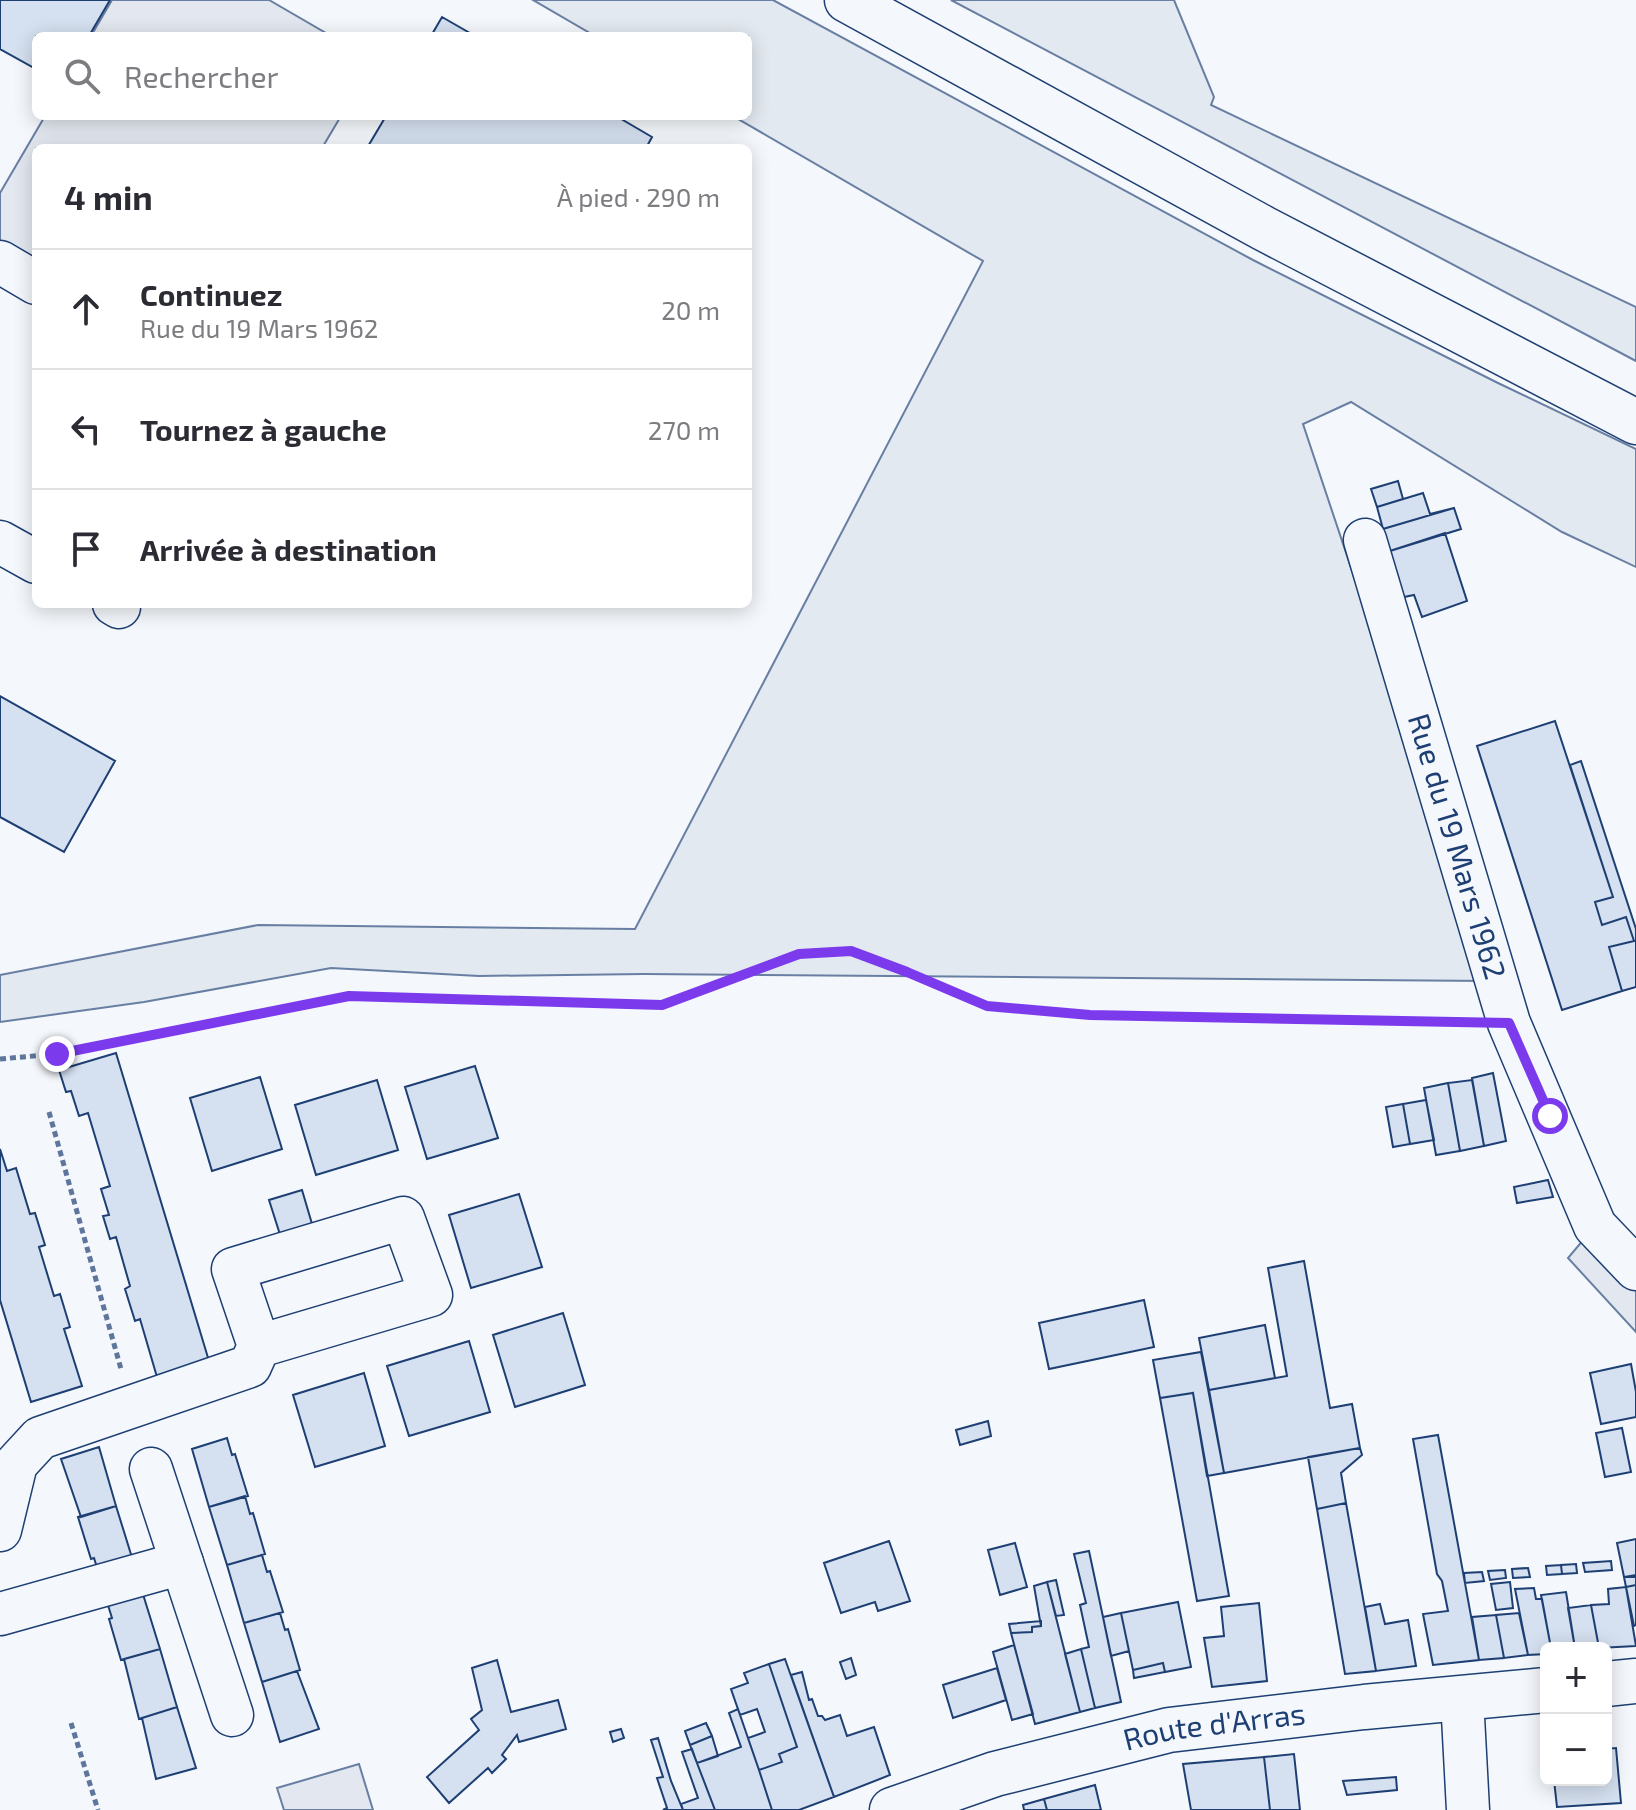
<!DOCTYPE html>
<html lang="fr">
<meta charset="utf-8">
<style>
body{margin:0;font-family:"Exo 2",sans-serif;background:#f7f7f7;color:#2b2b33}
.controls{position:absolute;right:24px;bottom:24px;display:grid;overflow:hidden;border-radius:12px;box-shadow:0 4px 20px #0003}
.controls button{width:72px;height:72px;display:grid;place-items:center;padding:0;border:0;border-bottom:2px solid #e1e1e2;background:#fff;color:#2b2b33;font:40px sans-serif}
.stop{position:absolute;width:24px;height:24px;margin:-18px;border:6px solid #7c3aed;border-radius:50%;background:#fff}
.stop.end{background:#7c3aed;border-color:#fff;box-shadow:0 2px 8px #0008}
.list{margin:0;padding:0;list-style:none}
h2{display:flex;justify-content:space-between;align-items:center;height:104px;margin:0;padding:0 32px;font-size:34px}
h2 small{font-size:26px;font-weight:400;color:#7c7c81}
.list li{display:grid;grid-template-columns:52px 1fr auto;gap:24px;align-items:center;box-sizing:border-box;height:120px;padding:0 32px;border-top:2px solid #e1e1e2}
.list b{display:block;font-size:30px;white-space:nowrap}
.list p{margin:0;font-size:26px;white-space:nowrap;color:#7c7c81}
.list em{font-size:26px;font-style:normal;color:#7c7c81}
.icon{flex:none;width:44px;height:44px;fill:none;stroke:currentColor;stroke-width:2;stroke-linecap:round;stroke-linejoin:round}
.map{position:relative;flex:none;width:1636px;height:1810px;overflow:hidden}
.search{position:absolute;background:#fff;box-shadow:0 4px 20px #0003;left:32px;top:32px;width:720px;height:88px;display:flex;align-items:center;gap:20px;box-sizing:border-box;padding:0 28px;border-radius:12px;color:#7c7c81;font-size:30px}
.panel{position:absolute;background:#fff;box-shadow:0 4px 20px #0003;left:32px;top:144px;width:720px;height:464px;border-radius:12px}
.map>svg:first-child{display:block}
.green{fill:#e3e9f0;stroke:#687fa3;stroke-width:2}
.parking{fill:#e3e8f0;stroke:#687fa3;stroke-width:2}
.building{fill:#d5e0f0;stroke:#1d3f73;stroke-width:2}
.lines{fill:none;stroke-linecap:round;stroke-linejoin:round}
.minor-casing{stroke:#1d3f73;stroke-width:45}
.major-casing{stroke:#1d3f73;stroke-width:47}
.path{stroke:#5e769c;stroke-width:5;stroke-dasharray:6 4;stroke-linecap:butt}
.minor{stroke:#f4f7fb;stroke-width:42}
.major{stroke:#f4f7fb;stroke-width:44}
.route{stroke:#7c3aed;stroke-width:10}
.labels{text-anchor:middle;stroke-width:6;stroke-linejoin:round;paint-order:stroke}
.street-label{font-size:30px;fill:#1d3f73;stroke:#f4f7fb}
</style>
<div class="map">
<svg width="1636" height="1810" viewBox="0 0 1636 1810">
<rect width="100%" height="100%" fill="#f4f7fb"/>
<path class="green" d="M 533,0 L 773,0 L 1253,260 L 1498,383 L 1636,449 L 1636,567 L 1562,532 L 1351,402 L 1303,424 L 1489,981 L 644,974 L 479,976 L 331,968 L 144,1002 L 0,1022 L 0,975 L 258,925 L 635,929 L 983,261 L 733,116 L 748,116 L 748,36 L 595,36 Z
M 951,0 L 1174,0 L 1214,97 L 1211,105 L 1636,307 L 1636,361 Z"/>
<path class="parking" d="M 112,0 L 269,0 L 331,36 L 91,36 Z
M 45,116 L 341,116 L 322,148 L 36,148 L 36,266 L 0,246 L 0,193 Z
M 1595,1226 L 1636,1269 L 1636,1332 L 1568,1258 Z
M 359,1764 L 373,1810 L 284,1810 L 277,1788 Z"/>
<path class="building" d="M 0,0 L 110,0 L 89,36 L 36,36 L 36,69 L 0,49 Z
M 442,17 L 475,36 L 431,36 Z
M 386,116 L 616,116 L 652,137 L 646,148 L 367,148 Z
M 1398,481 L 1403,499 L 1377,507 L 1371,489 Z
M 1423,493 L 1430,514 L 1454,508 L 1383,529 L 1377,507 Z
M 1454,508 L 1461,529 L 1390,551 L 1383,529 Z
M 1445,533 L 1467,601 L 1422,617 L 1414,595 L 1404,597 L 1390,551 Z
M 0,696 L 115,761 L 64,852 L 0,817 Z
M 1555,721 L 1613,897 L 1595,902 L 1602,925 L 1626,917 L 1634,941 L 1609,947 L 1622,991 L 1562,1010 L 1477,746 Z
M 1581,761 L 1636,929 L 1636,987 L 1622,991 L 1609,947 L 1634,941 L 1626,917 L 1602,925 L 1595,902 L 1613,897 L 1570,765 Z
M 116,1053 L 209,1361 L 157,1377 L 140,1319 L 135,1321 L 125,1289 L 130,1286 L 116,1237 L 110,1239 L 103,1216 L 109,1215 L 101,1189 L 110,1186 L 88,1113 L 79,1116 L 71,1091 L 66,1092 L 59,1070 Z
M 475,1066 L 498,1138 L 427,1159 L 405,1087 Z
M 1493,1073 L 1506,1141 L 1484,1146 L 1472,1078 Z
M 260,1077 L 282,1149 L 212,1171 L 190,1098 Z
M 377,1080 L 398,1150 L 316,1175 L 295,1105 Z
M 1472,1080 L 1484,1146 L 1460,1151 L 1448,1083 Z
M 1448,1083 L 1460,1151 L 1436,1155 L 1424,1088 Z
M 1426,1100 L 1434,1140 L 1410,1144 L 1403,1104 Z
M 1403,1104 L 1410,1144 L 1393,1147 L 1386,1107 Z
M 0,1149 L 7,1171 L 16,1168 L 30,1214 L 35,1213 L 45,1245 L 39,1247 L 54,1296 L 60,1294 L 70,1327 L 64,1329 L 82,1386 L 31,1402 L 0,1300 Z
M 1548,1180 L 1553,1197 L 1517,1203 L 1514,1187 Z
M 302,1190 L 315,1234 L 283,1244 L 269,1200 Z
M 519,1194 L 542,1267 L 471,1288 L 449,1215 Z
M 1304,1261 L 1330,1408 L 1352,1404 L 1360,1448 L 1224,1473 L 1209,1390 L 1287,1376 L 1268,1268 Z
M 1144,1300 L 1154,1347 L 1049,1369 L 1039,1323 Z
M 563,1313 L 585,1385 L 515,1407 L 493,1335 Z
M 1265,1325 L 1275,1378 L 1209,1390 L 1199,1338 Z
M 469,1341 L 490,1412 L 409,1436 L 387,1366 Z
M 1201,1352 L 1224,1473 L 1207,1476 L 1193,1393 L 1160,1398 L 1153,1360 Z
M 1631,1364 L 1636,1392 L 1636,1417 L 1601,1424 L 1590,1373 Z
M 364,1373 L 385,1446 L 315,1467 L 293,1395 Z
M 1193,1393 L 1229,1596 L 1197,1601 L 1160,1398 Z
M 988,1421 L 991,1436 L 960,1445 L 956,1430 Z
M 1622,1428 L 1631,1472 L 1605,1477 L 1596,1433 Z
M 1438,1435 L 1479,1660 L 1433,1665 L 1423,1614 L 1448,1611 L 1442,1581 L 1437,1574 L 1413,1439 Z
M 227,1438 L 232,1455 L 235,1454 L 248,1496 L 209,1507 L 192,1449 Z
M 99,1447 L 116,1506 L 81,1517 L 61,1459 Z
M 1360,1448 L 1362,1455 L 1341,1473 L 1346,1503 L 1317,1509 L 1308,1457 Z
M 245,1496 L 250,1514 L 253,1513 L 265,1554 L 227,1565 L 209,1507 Z
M 1346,1503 L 1376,1671 L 1345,1674 L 1317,1509 Z
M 116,1506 L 134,1564 L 99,1574 L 94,1558 L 91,1559 L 78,1517 Z
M 1636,1539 L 1636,1577 L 1624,1577 L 1617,1543 Z
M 889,1541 L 910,1601 L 878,1611 L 875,1602 L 841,1613 L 824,1563 Z
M 1015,1543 L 1027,1587 L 1000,1595 L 988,1550 Z
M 1089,1551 L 1121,1702 L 1095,1708 L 1081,1649 L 1089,1647 L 1080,1605 L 1086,1603 L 1074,1554 Z
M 262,1555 L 267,1572 L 270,1571 L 283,1612 L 244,1623 L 227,1565 Z
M 1611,1561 L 1612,1570 L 1585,1572 L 1583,1563 Z
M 1576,1564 L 1577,1573 L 1562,1574 L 1561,1565 Z
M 1561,1565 L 1562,1574 L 1547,1575 L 1546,1566 Z
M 1528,1568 L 1530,1577 L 1513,1578 L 1512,1569 Z
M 1505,1570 L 1506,1578 L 1490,1580 L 1488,1571 Z
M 1482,1572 L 1484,1581 L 1465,1583 L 1464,1573 Z
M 1636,1575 L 1636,1585 L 1626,1587 L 1624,1577 Z
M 1056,1580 L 1064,1615 L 1056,1616 L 1047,1582 Z
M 1047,1582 L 1080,1712 L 1035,1724 L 1011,1633 L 1032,1632 L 1032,1627 L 1041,1626 L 1034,1586 Z
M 1510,1582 L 1513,1608 L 1496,1610 L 1491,1584 Z
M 1636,1585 L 1636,1625 L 1634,1626 L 1626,1587 Z
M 1626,1587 L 1636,1646 L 1599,1648 L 1591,1605 L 1609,1604 L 1608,1589 Z
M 1534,1588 L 1536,1599 L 1542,1599 L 1551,1648 L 1546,1648 L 1546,1654 L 1528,1655 L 1515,1589 Z
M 142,1591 L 160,1649 L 121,1660 L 109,1619 L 112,1618 L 107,1602 Z
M 1566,1592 L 1575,1648 L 1551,1648 L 1541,1595 Z
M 1178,1602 L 1191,1667 L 1165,1672 L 1163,1663 L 1133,1670 L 1121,1613 Z
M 1259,1603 L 1267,1681 L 1212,1687 L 1204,1638 L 1224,1636 L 1221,1607 Z
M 1380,1604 L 1385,1624 L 1408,1620 L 1416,1666 L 1376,1671 L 1365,1607 Z
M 1591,1605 L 1599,1648 L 1575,1648 L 1568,1608 Z
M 280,1613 L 285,1630 L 288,1629 L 300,1670 L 262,1682 L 244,1623 Z
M 1121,1613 L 1129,1651 L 1111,1656 L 1103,1617 Z
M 1519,1613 L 1528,1655 L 1504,1658 L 1496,1615 Z
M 1496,1615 L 1504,1658 L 1479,1660 L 1472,1617 Z
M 1041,1621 L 1041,1626 L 1032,1627 L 1032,1632 L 1011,1633 L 1009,1624 Z
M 1014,1645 L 1033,1714 L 1012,1720 L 993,1652 Z
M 160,1649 L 177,1707 L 139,1719 L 124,1659 Z
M 1081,1649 L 1095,1708 L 1080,1712 L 1065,1654 Z
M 851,1658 L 856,1675 L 846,1679 L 840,1662 Z
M 785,1659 L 834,1797 L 799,1810 L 772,1810 L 759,1770 L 782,1762 L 779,1754 L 797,1747 L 769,1664 Z
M 497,1660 L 511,1712 L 558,1700 L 566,1729 L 519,1742 L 517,1735 L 502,1755 L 506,1759 L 492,1773 L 488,1768 L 449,1803 L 427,1777 L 479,1730 L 471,1719 L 482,1710 L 472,1668 Z
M 1163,1663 L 1165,1672 L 1134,1678 L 1133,1670 Z
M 769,1664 L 797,1747 L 779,1754 L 782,1762 L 759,1770 L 748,1738 L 765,1732 L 757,1709 L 740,1715 L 731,1689 L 748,1683 L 744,1673 Z
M 997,1668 L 1006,1700 L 953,1718 L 943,1685 Z
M 297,1671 L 319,1729 L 280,1742 L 262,1682 Z
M 802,1672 L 809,1700 L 812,1699 L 818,1716 L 822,1716 L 825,1720 L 840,1715 L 847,1736 L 874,1727 L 890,1775 L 834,1797 L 791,1675 Z
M 177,1707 L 196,1768 L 156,1779 L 142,1718 Z
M 738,1709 L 759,1770 L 772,1810 L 715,1810 L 697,1763 L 741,1747 L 729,1713 Z
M 706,1723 L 712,1736 L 690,1745 L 685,1731 Z
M 621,1729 L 624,1738 L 613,1742 L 610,1732 Z
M 712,1736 L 718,1756 L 697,1763 L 690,1745 Z
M 658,1738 L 671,1781 L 683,1810 L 663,1810 L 667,1808 L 657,1778 L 663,1777 L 651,1740 Z
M 1616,1748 L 1621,1803 L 1557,1807 L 1554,1780 L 1606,1780 L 1606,1749 Z
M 692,1749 L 697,1763 L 715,1810 L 683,1810 L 681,1804 L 698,1798 L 682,1752 Z
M 1294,1754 L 1300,1810 L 1270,1810 L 1264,1757 Z
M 1264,1757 L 1270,1810 L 1191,1810 L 1183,1764 Z
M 1396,1777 L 1397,1790 L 1347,1795 L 1343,1781 Z
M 1095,1785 L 1101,1810 L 1047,1810 L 1044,1799 Z
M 1044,1799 L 1047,1810 L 1024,1810 L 1023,1805 Z"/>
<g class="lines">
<defs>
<g id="minor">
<path d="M 0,262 L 36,283"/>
<path id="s1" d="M 1365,540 L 1509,1023 L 1595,1226 L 1636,1269"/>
<path d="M 0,542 L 36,562"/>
<path d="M 114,604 L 119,607"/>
<path d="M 151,1469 L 232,1715"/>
<path d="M 0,1530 L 16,1464 L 40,1438 L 250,1366 L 259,1346 L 431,1295 L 403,1218 L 233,1269 L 259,1346"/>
<path d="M 0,1614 L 182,1563"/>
<path d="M 1462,1698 L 1468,1810"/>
</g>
<g id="major">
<path d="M 847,0 L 1263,228 L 1636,422"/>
<path d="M 1606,1684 L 1636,1681"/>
<path id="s2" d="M 892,1810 L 995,1774 L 1169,1730 L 1364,1707 L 1546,1690"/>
</g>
</defs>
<use href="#minor" class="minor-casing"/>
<use href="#major" class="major-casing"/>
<path class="path" d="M 0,1059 L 57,1054 L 349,996 L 662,1005 L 799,954 L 851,951 L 907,972 L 987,1006 L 1090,1015 L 1468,1022
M 49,1112 L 121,1369
M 71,1723 L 98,1810"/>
<use href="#minor" class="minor"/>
<use href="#major" class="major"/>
</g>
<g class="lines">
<path class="route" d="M 57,1054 L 349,996 L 662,1005 L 799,954 L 851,951 L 907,972 L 987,1006 L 1090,1015 L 1509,1023 L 1550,1116"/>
</g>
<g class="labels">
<g class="street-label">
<text dy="10" stroke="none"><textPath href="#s1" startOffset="320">Rue du 19 Mars 1962</textPath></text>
<text dy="10" stroke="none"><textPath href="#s2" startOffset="334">Route d'Arras</textPath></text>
</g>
</g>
</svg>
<div class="controls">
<button>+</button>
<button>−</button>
</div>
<div class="stop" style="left:1550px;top:1116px"></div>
<div class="stop end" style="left:57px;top:1054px"></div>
<div class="search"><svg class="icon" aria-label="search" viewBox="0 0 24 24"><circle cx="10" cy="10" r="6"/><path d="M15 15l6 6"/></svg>Rechercher</div>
<section class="panel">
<h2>4 min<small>À pied · 290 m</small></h2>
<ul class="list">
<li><svg class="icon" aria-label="ahead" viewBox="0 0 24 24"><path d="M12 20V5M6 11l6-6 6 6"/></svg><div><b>Continuez</b><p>Rue du 19 Mars 1962</p></div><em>20 m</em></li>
<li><svg class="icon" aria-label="left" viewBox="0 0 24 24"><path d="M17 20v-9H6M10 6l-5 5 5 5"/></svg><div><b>Tournez à gauche</b></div><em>270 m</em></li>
<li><svg class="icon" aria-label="arrive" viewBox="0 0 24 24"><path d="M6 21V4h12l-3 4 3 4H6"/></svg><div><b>Arrivée à destination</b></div></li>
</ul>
</section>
</div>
